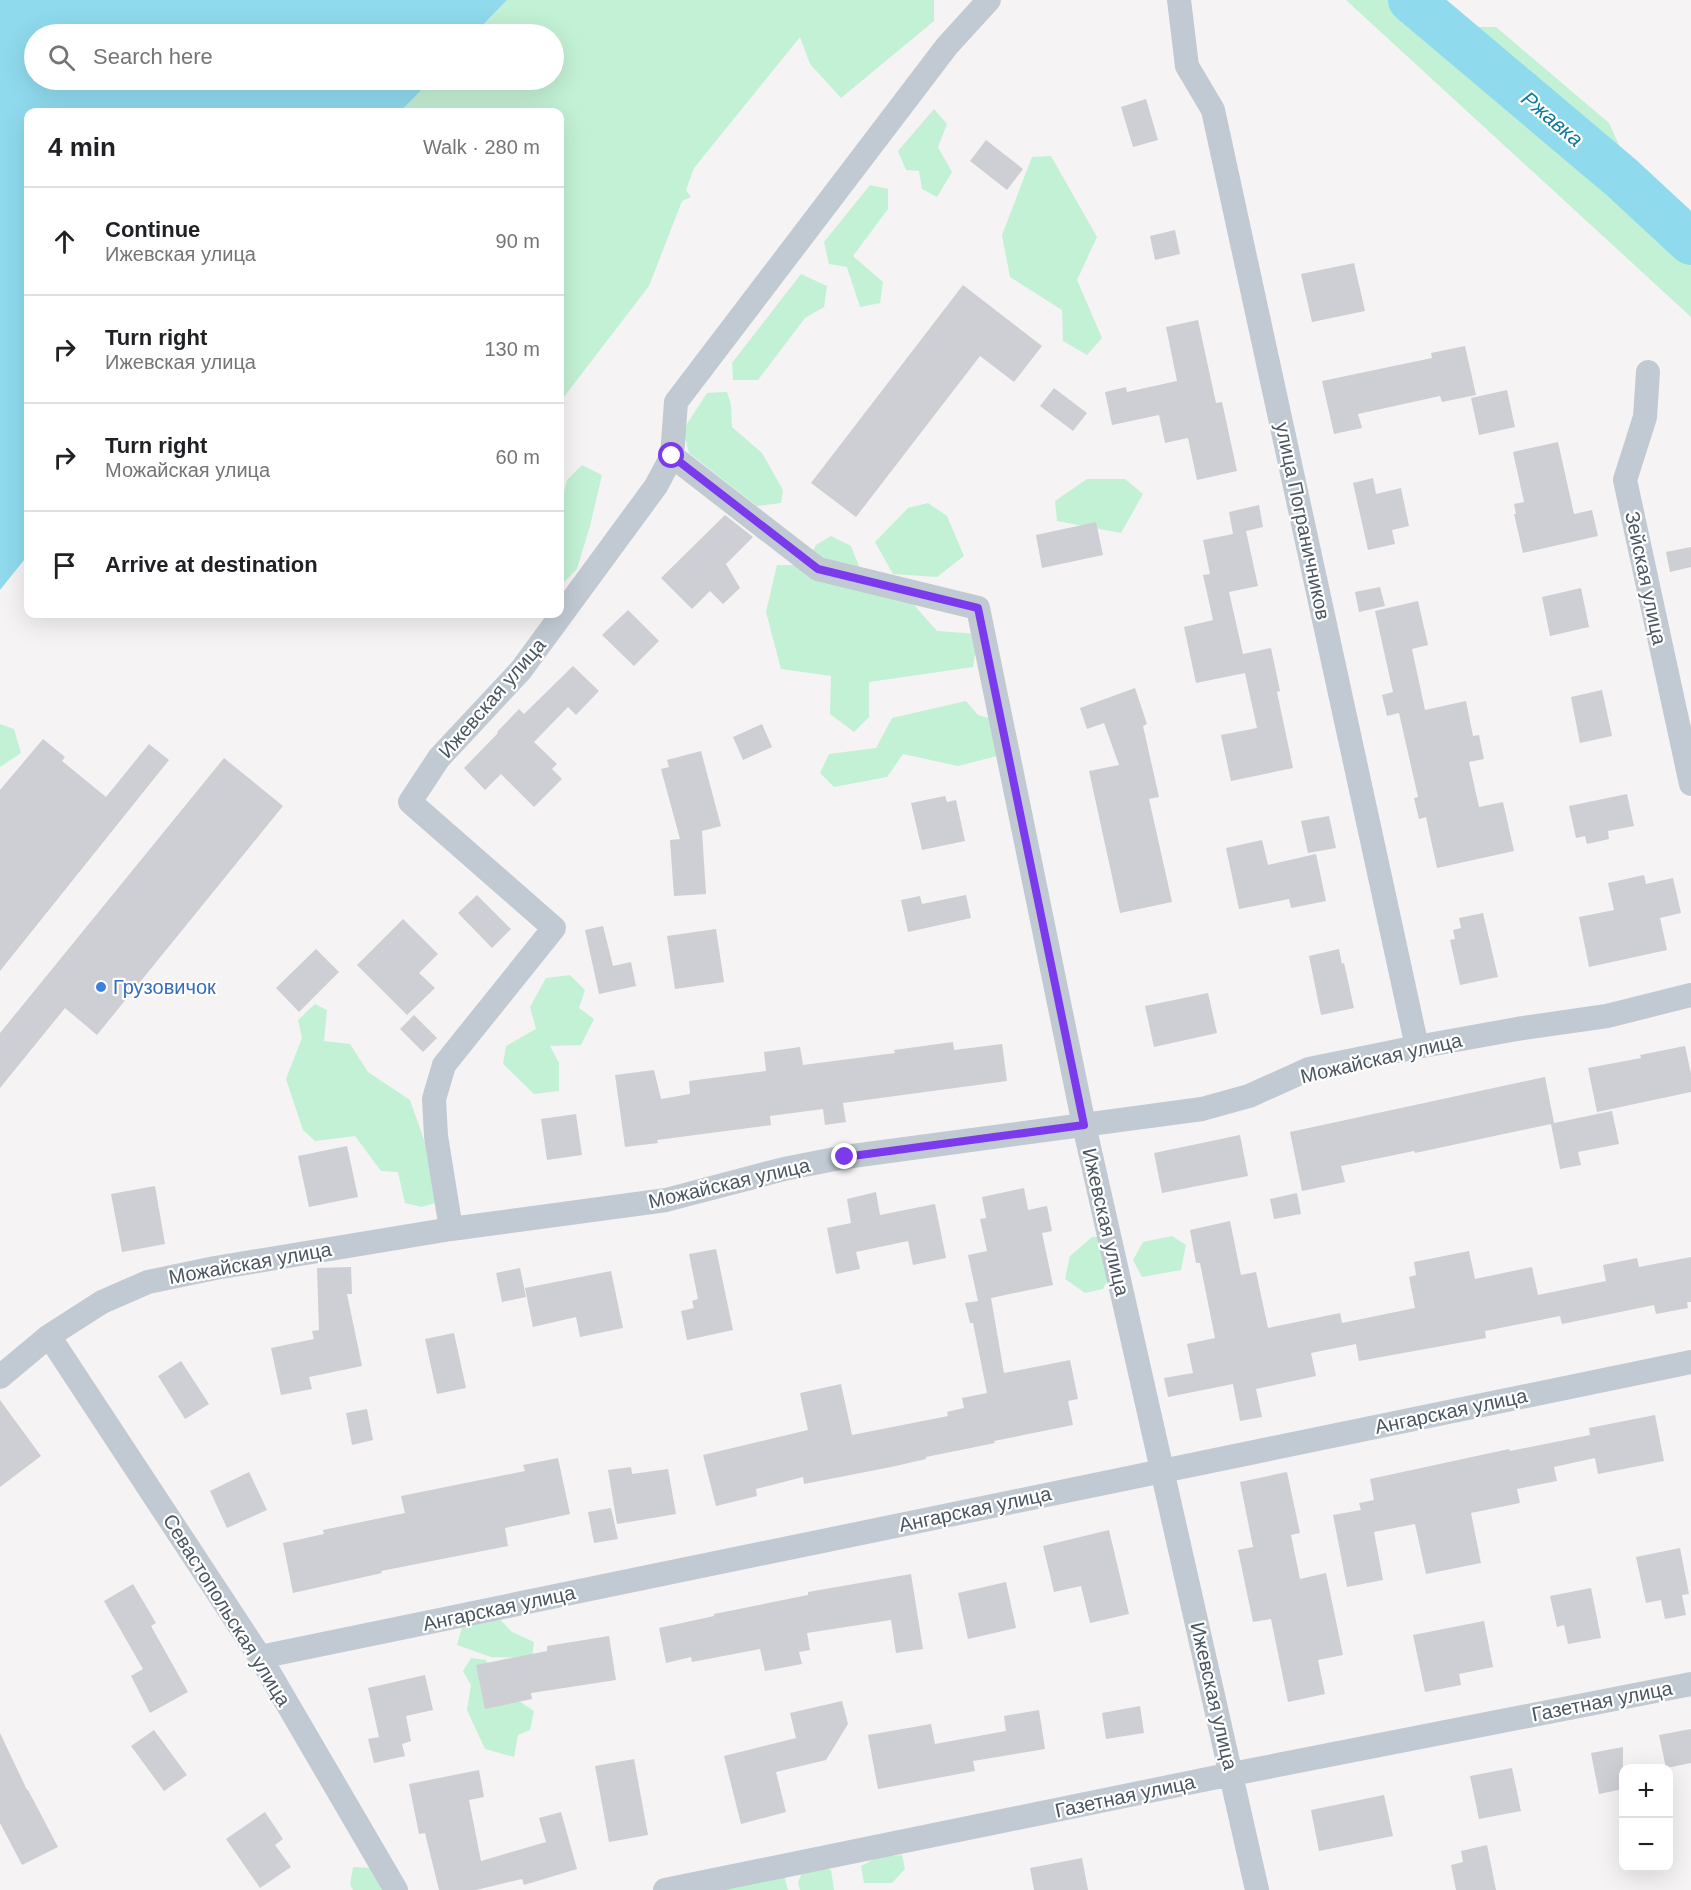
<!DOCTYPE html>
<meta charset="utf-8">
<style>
body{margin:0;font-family:Helvetica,sans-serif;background:#f6f6f6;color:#202124}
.controls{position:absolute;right:18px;bottom:18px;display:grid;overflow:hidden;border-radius:12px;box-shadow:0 6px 24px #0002}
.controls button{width:54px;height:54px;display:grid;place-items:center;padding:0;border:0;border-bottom:2px solid #e0e0e0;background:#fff;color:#202124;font:30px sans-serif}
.stop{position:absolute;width:18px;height:18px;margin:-14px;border:4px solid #7c3aed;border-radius:50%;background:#fff}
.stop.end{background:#7c3aed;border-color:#fff;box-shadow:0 2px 6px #0008}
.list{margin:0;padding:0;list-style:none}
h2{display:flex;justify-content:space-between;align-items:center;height:78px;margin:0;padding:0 24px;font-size:26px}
h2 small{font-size:20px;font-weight:400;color:#757577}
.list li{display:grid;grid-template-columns:39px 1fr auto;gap:18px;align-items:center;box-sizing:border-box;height:108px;padding:0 24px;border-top:2px solid #e0e0e0}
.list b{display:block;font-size:22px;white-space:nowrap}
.list p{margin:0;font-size:20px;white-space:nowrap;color:#757577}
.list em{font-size:20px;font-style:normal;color:#757577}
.icon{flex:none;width:33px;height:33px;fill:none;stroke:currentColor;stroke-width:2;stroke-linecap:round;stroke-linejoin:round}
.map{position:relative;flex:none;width:1691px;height:1890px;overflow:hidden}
.search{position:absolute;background:#fff;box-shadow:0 6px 24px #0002;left:24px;top:24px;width:540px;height:66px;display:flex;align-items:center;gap:15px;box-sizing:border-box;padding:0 21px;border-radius:33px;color:#757577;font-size:22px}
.panel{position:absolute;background:#fff;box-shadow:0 6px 24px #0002;left:24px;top:108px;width:540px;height:510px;border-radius:12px}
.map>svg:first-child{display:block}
.green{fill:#c3f1d5}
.water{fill:#90daee}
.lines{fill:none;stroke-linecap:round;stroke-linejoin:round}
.river{stroke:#90daee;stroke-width:46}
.building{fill:#cdcfd5}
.minor{stroke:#c1cad2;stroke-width:24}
.route{stroke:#7c3aed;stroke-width:8}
.shop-dot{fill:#3f7fe0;stroke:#fff;stroke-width:2}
.labels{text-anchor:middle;stroke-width:4.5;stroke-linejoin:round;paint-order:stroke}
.street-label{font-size:20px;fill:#4a5661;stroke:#fff}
.shop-label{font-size:20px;fill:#366cbe;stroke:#fff;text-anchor:start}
.water-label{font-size:21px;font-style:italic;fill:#0c7c9b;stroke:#fff}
</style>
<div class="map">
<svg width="1691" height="1890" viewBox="0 0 1691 1890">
<rect width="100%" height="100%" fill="#f5f3f3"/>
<path class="green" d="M 507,0 L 934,0 L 934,21 L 841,98 L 810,64 L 800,37 L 694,168 L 686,190 L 691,197 L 682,201 L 649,286 L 560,402 L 560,112 L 400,112 L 431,80 L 554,80 L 554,34 L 474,34 Z
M 1346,0 L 1417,0 L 1447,27 L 1496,27 L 1609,123 L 1643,198 L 1691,242 L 1691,317 Z
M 934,109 L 947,124 L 938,147 L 952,172 L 937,197 L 922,189 L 919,171 L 906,170 L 898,151 Z
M 1051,156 L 1097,237 L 1077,280 L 1102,338 L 1087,355 L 1063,341 L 1062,310 L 1010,277 L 1002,235 L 1032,157 Z
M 870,185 L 888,189 L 888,209 L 853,256 L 883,282 L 880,303 L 860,307 L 847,267 L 829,264 L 824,242 Z
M 801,274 L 827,286 L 824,307 L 805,318 L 758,380 L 733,380 L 732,363 Z
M 727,392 L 731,405 L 732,427 L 762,453 L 783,490 L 781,503 L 757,506 L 689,453 L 683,430 L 707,393 Z
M 582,465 L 602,475 L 590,526 L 577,569 L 560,586 L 560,509 L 567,480 Z
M 1087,479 L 1125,479 L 1143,494 L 1121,533 L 1057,521 L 1055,501 Z
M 928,503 L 947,516 L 964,556 L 937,577 L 893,574 L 875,542 L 908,508 Z
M 831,536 L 851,546 L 866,584 L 906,596 L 937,631 L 978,634 L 973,667 L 869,682 L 869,717 L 854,732 L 830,714 L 831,676 L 781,669 L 766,612 L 777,565 L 806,565 L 816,545 Z
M 966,701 L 978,715 L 996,720 L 997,756 L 958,766 L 903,754 L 887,777 L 834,787 L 820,773 L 829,754 L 876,748 L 892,718 Z
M 0,724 L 14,729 L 21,753 L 0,767 Z
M 570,975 L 585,990 L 579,1008 L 594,1019 L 581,1045 L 550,1046 L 559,1063 L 559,1091 L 534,1094 L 503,1064 L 506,1046 L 536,1029 L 530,1007 L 546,978 Z
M 315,1004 L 327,1010 L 324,1041 L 350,1044 L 368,1072 L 410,1100 L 436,1174 L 435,1203 L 422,1207 L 405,1203 L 398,1172 L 381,1171 L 355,1136 L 315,1141 L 303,1130 L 286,1079 L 302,1038 L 298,1020 Z
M 1114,1235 L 1121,1255 L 1103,1289 L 1085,1293 L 1065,1279 L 1070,1256 L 1092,1237 Z
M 1172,1236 L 1186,1245 L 1181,1270 L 1142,1277 L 1133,1260 L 1143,1242 Z
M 495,1614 L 512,1632 L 534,1642 L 532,1658 L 491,1657 L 457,1645 L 463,1624 Z
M 471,1658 L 486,1660 L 495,1685 L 534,1711 L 530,1730 L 518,1735 L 514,1757 L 485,1749 L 467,1710 L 471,1685 L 463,1671 Z
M 902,1855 L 905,1869 L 892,1883 L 864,1883 L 861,1866 L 878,1857 Z
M 353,1867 L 371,1868 L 386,1890 L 353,1890 L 350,1885 Z
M 817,1867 L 831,1870 L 834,1890 L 800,1890 L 798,1882 L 803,1871 Z
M 784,1875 L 788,1890 L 715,1890 Z"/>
<path class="water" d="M 0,0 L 507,0 L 474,34 L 34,34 L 34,80 L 431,80 L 400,112 L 28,112 L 28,555 L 0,590 Z"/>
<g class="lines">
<path class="river" d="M 1411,0 L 1622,178 L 1691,242"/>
</g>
<path class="building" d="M 1146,99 L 1158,140 L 1133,147 L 1121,107 Z
M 986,140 L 1023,169 L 1007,190 L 970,161 Z
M 1175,230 L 1180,254 L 1155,260 L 1150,236 Z
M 1354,263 L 1365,311 L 1312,322 L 1301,274 Z
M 963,285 L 1042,346 L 1014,382 L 980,356 L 856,517 L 811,483 Z
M 1198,320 L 1216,403 L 1222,402 L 1237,471 L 1197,480 L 1188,438 L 1165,443 L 1159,415 L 1112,425 L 1105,392 L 1126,387 L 1127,392 L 1177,381 L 1166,327 Z
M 1465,346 L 1476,395 L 1442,402 L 1440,396 L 1358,414 L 1362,428 L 1334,434 L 1322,381 L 1432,358 L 1431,353 Z
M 1054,388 L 1087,413 L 1073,431 L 1040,406 Z
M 1507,390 L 1515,427 L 1479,435 L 1471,398 Z
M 1558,442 L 1574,514 L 1592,510 L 1598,536 L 1523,553 L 1514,514 L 1516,514 L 1514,504 L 1524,502 L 1513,452 Z
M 1373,478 L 1376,494 L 1401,488 L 1409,526 L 1392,530 L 1395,544 L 1368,550 L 1353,483 Z
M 1259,505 L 1263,527 L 1246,531 L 1258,586 L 1229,592 L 1243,654 L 1271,648 L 1280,691 L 1277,692 L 1293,768 L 1231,781 L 1221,735 L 1257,728 L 1245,673 L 1196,683 L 1184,627 L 1213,620 L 1203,575 L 1210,574 L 1203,540 L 1233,534 L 1229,512 Z
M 725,515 L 753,537 L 726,564 L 740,588 L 723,604 L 710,591 L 692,609 L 661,578 Z
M 1096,522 L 1103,555 L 1042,568 L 1036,535 Z
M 1691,547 L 1691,567 L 1670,572 L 1666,552 Z
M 1380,587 L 1385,606 L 1359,612 L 1355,592 Z
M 1581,588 L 1589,627 L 1550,636 L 1542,597 Z
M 1418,601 L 1428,645 L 1412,649 L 1425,710 L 1466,701 L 1473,736 L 1479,735 L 1484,759 L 1469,762 L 1479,807 L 1503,802 L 1514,851 L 1437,868 L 1426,817 L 1419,819 L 1414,798 L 1418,797 L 1399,713 L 1387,716 L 1382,695 L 1393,692 L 1375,611 Z
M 628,610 L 659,641 L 634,666 L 602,635 Z
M 573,666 L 599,691 L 576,715 L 568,707 L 534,742 L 557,764 L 552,769 L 562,779 L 534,807 L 501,774 L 485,790 L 464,768 L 498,733 L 497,732 L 519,709 L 524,714 Z
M 1135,688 L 1147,724 L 1143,726 L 1159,797 L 1149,799 L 1172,902 L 1120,913 L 1089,771 L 1119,765 L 1104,723 L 1087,729 L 1080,708 Z
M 1602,690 L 1612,736 L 1580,743 L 1571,697 Z
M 762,724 L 772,747 L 743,760 L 733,737 Z
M 43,739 L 65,757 L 62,761 L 106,797 L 149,744 L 169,760 L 0,971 L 0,790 Z
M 701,751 L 721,826 L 702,831 L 706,894 L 674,896 L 670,840 L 680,839 L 661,769 L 669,767 L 667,760 Z
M 224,758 L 283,806 L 97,1035 L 65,1008 L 0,1088 L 0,1033 Z
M 1627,794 L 1634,826 L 1608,831 L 1609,839 L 1587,844 L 1585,836 L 1576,838 L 1569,806 Z
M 945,796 L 947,802 L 956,800 L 965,841 L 922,850 L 911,803 Z
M 1329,816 L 1336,848 L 1308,853 L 1301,821 Z
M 1262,840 L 1268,865 L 1316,854 L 1326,901 L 1291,908 L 1289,899 L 1239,909 L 1226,848 Z
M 1644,875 L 1646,884 L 1673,878 L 1681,913 L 1660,918 L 1667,950 L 1589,967 L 1579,917 L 1614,910 L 1608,883 Z
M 477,895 L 511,929 L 492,948 L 458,913 Z
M 966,895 L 971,918 L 908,932 L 901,900 L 920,896 L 922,904 Z
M 1483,913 L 1498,977 L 1460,985 L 1450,940 L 1455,939 L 1453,930 L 1461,928 L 1459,918 Z
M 403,919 L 438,954 L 419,973 L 435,988 L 407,1015 L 357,965 Z
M 603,926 L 613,966 L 631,962 L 636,986 L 599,994 L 585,930 Z
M 716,929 L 724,982 L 675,989 L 667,936 Z
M 316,949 L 339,972 L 299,1012 L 276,988 Z
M 1339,949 L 1342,964 L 1344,963 L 1354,1008 L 1321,1015 L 1309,956 Z
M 1208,993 L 1217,1033 L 1154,1047 L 1145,1006 Z
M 414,1015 L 437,1038 L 423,1052 L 400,1029 Z
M 953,1042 L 954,1050 L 1002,1044 L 1007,1081 L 843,1103 L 846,1122 L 825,1125 L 823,1109 L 770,1116 L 771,1125 L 657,1140 L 658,1143 L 625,1147 L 615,1075 L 654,1070 L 661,1099 L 690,1094 L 689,1081 L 766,1071 L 764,1052 L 800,1047 L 803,1065 L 895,1053 L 894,1050 Z
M 1685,1046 L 1691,1074 L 1691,1092 L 1597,1112 L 1588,1068 L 1641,1058 L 1640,1055 Z
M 1545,1077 L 1554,1123 L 1612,1111 L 1619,1144 L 1578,1152 L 1581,1165 L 1560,1169 L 1551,1124 L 1415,1153 L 1414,1151 L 1341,1166 L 1345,1182 L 1302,1191 L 1290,1132 Z
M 576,1114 L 582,1155 L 547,1160 L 541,1119 Z
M 1240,1135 L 1248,1176 L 1162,1193 L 1154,1153 Z
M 347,1146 L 358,1197 L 309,1207 L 298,1156 Z
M 155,1186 L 165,1244 L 122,1252 L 111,1194 Z
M 1024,1188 L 1028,1210 L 1047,1206 L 1052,1231 L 1042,1233 L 1053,1285 L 991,1298 L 1004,1373 L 1070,1360 L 1078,1399 L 1068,1401 L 1073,1425 L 994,1441 L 995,1443 L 926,1457 L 926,1459 L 891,1467 L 804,1484 L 803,1477 L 756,1489 L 757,1496 L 716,1506 L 703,1455 L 808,1430 L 800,1393 L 841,1384 L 852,1435 L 948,1416 L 947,1412 L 964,1408 L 962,1398 L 987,1393 L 973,1323 L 970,1323 L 965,1303 L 978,1301 L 968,1255 L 987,1251 L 980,1219 L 986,1218 L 982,1197 Z
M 876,1192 L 880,1215 L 935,1204 L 946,1258 L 913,1265 L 908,1241 L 856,1252 L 860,1269 L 836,1274 L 827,1228 L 851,1223 L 847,1199 Z
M 1297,1193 L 1301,1214 L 1274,1219 L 1270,1199 Z
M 1230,1221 L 1241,1275 L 1256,1272 L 1268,1328 L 1340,1313 L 1342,1323 L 1415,1308 L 1409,1277 L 1416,1275 L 1414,1262 L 1469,1251 L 1475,1279 L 1532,1267 L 1538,1295 L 1606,1281 L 1603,1265 L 1637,1258 L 1639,1267 L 1691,1257 L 1691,1302 L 1687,1302 L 1688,1308 L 1656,1314 L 1654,1305 L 1562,1324 L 1560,1316 L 1485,1331 L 1486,1338 L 1359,1361 L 1356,1344 L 1311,1353 L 1316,1376 L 1256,1389 L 1262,1417 L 1240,1421 L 1233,1384 L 1168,1397 L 1164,1378 L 1193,1373 L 1187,1344 L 1215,1338 L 1200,1263 L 1196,1263 L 1190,1230 Z
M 716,1249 L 733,1330 L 687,1340 L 681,1311 L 694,1308 L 692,1301 L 698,1299 L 689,1254 Z
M 351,1267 L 352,1294 L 347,1294 L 362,1366 L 309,1377 L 312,1389 L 281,1395 L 271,1348 L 314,1339 L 312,1331 L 319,1330 L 317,1268 Z
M 520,1268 L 526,1297 L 502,1302 L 496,1273 Z
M 611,1271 L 623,1328 L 580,1337 L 576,1317 L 533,1327 L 525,1288 Z
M 454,1333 L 466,1388 L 437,1394 L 425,1339 Z
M 181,1361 L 209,1404 L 185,1419 L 158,1376 Z
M 0,1400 L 41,1456 L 0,1487 Z
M 367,1409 L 373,1440 L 352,1445 L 346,1413 Z
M 1655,1415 L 1664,1461 L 1598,1474 L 1595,1458 L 1554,1467 L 1557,1481 L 1517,1489 L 1520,1503 L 1471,1513 L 1481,1563 L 1426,1574 L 1415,1524 L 1374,1532 L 1383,1580 L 1347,1587 L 1333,1515 L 1361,1510 L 1359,1503 L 1374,1500 L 1370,1479 L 1509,1449 L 1510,1451 L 1590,1435 L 1589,1428 Z
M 558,1458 L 570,1514 L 505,1528 L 508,1546 L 381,1571 L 382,1573 L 293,1593 L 283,1543 L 324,1534 L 323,1530 L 405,1513 L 401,1496 L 525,1471 L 523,1465 Z
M 631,1467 L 632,1474 L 668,1469 L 676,1514 L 617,1524 L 608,1470 Z
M 249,1472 L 267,1510 L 227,1528 L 210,1491 Z
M 1287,1472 L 1300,1533 L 1291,1535 L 1300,1579 L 1326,1573 L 1343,1655 L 1318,1660 L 1325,1694 L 1288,1702 L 1271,1619 L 1253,1622 L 1238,1550 L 1253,1547 L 1240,1482 Z
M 611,1508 L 618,1539 L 594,1543 L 588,1512 Z
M 1109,1530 L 1129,1614 L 1090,1623 L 1081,1586 L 1054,1592 L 1043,1546 Z
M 1680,1548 L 1689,1594 L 1682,1595 L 1686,1615 L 1665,1619 L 1661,1600 L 1646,1603 L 1636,1557 Z
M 911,1574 L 923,1649 L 896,1653 L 891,1620 L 807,1633 L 810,1650 L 799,1652 L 802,1664 L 765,1671 L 760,1649 L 692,1662 L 691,1657 L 666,1663 L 659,1628 L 714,1616 L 714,1614 L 808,1595 L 808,1592 Z
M 1006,1582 L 1016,1628 L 968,1639 L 958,1593 Z
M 133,1584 L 156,1623 L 151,1626 L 188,1692 L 150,1713 L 131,1676 L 143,1669 L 104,1601 Z
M 1591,1588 L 1601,1638 L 1568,1644 L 1564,1625 L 1557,1627 L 1550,1596 Z
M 1484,1621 L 1493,1667 L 1459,1674 L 1461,1685 L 1425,1692 L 1413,1635 Z
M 609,1636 L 616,1680 L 531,1693 L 532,1699 L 485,1709 L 476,1665 L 547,1651 L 547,1646 Z
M 425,1675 L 433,1710 L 406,1716 L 411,1741 L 402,1744 L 405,1756 L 374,1763 L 368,1739 L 379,1737 L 368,1688 Z
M 842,1701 L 848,1724 L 826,1760 L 776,1772 L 786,1812 L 741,1824 L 724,1756 L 796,1738 L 790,1713 Z
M 1140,1706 L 1144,1733 L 1106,1739 L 1102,1713 Z
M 1039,1710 L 1045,1749 L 973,1761 L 975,1771 L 878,1789 L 868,1735 L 931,1724 L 935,1744 L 1006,1731 L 1004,1716 Z
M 1691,1729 L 1691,1763 L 1666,1768 L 1659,1735 Z
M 154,1730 L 187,1775 L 164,1791 L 131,1746 Z
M 0,1733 L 27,1790 L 28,1790 L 58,1847 L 22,1865 L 0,1823 Z
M 1623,1747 L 1623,1789 L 1599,1794 L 1591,1753 Z
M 634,1759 L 648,1835 L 609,1842 L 595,1766 Z
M 1512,1768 L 1521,1811 L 1479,1819 L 1470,1776 Z
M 479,1770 L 484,1797 L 469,1800 L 481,1861 L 546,1842 L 539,1818 L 561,1812 L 577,1869 L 524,1885 L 522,1879 L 476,1890 L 439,1890 L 425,1833 L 419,1834 L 409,1784 Z
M 1384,1795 L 1393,1836 L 1319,1851 L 1311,1810 Z
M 265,1812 L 283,1839 L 275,1845 L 291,1867 L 260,1888 L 226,1839 Z
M 1487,1845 L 1496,1890 L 1456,1890 L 1451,1865 L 1463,1862 L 1461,1851 Z
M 1082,1858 L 1088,1890 L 1034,1890 L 1030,1868 Z"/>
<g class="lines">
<path class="minor" d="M 1179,0 L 1187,66 L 1213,110 L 1417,1047
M 1648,372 L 1645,417 L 1625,480 L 1691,784
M 672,456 L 818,569 L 978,608 L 1084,1125 L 1257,1890
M 451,1229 L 436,1136 L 434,1099 L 444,1065 L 554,928 L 410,802 L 439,758 L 521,670 L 656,486 L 672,456 L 676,402 L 947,46 L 989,0
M 49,1336 L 260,1657 L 396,1890
M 0,1377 L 49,1336 L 102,1302 L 148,1282 L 215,1268 L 451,1229 L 666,1200 L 784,1169 L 845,1157 L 1202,1109 L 1249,1096 L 1309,1069 L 1417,1047 L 1517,1029 L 1607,1016 L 1691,995
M 260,1657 L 1691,1362
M 665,1890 L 1232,1774 L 1691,1684"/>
</g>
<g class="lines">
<path class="route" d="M 672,456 L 818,569 L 978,608 L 1084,1125 L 845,1157"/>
</g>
<circle class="shop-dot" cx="101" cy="987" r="6"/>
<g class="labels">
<g class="street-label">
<text transform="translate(1303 521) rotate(78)" y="7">улица Пограничников</text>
<text transform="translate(1646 578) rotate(78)" y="7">Зейская улица</text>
<text transform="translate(492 698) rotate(-49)" y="7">Ижевская улица</text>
<text transform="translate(1381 1058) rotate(-13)" y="7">Можайская улица</text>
<text transform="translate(729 1183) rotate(-13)" y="7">Можайская улица</text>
<text transform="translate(1106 1222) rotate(77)" y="7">Ижевская улица</text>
<text transform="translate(250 1263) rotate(-10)" y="7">Можайская улица</text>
<text transform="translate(1451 1411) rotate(-12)" y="7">Ангарская улица</text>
<text transform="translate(975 1509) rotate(-12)" y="7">Ангарская улица</text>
<text transform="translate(499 1608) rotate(-12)" y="7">Ангарская улица</text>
<text transform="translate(227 1610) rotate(58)" y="7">Севастопольская улица</text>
<text transform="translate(1214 1696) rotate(77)" y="7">Ижевская улица</text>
<text transform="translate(1602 1701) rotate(-11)" y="7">Газетная улица</text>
<text transform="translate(1125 1796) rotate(-12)" y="7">Газетная улица</text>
</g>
<g class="shop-label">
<text x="113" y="994">Грузовичок</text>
</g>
<g class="water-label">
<text transform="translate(1552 119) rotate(40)" y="7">Ржавка</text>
</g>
</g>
</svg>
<div class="controls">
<button>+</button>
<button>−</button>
</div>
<div class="stop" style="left:672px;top:456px"></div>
<div class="stop end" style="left:845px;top:1157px"></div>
<div class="search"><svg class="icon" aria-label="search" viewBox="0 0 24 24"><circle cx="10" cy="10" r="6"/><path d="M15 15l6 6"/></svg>Search here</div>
<section class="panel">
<h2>4 min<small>Walk · 280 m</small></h2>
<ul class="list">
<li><svg class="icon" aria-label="ahead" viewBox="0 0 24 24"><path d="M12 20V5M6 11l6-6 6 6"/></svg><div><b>Continue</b><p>Ижевская улица</p></div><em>90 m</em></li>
<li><svg class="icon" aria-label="right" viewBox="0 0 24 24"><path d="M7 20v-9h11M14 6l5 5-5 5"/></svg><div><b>Turn right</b><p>Ижевская улица</p></div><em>130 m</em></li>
<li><svg class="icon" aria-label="right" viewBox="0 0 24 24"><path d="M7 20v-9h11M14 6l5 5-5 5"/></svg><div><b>Turn right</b><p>Можайская улица</p></div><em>60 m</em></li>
<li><svg class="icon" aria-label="arrive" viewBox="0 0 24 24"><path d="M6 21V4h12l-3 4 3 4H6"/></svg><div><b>Arrive at destination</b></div></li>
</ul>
</section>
</div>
